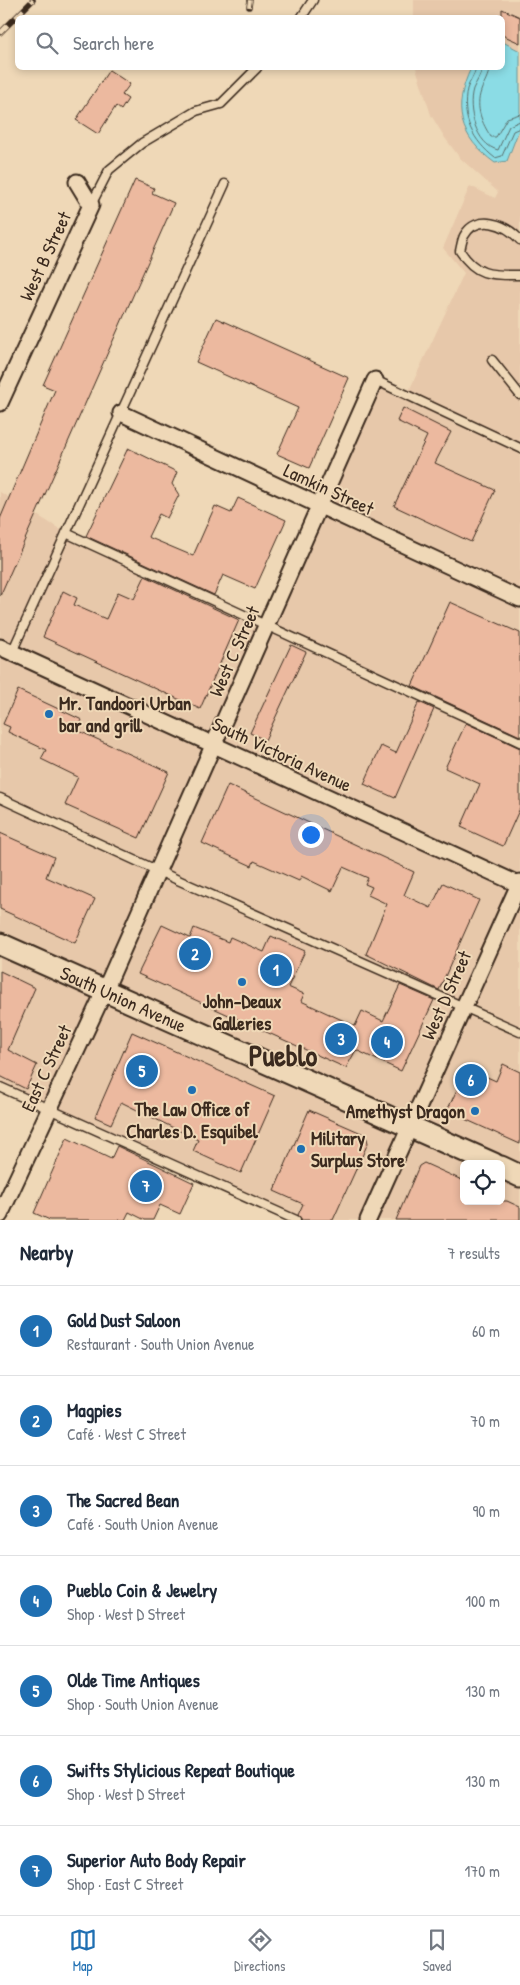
<!DOCTYPE html>
<meta charset="utf-8">
<style>
body{margin:0;font-family:"Patrick Hand",sans-serif;background:#f2f2f3;color:#1f2937}
.controls{position:absolute;right:15px;bottom:15px;display:grid;overflow:hidden;border-radius:8px;box-shadow:0 2px 8px #0003}
.controls button{width:45px;height:45px;display:grid;place-items:center;padding:0;border:0;border-bottom:1px solid #e0e1e3;background:#fff;color:#1f2937;font:25px sans-serif}
.you{position:absolute;left:310px;top:834px;width:18px;height:18px;margin:-12px;border:4px solid #fff;border-radius:50%;background:#1a73e8;box-shadow:0 0 0 8px #1a73e833}
.badge{display:grid;place-items:center;width:32px;height:32px;border-radius:50%;background:#1f6fb2;color:#fff;font-size:16px;font-weight:700}
.pin{position:absolute;translate:-50% -50%;border:2px solid #fff;box-shadow:0 1px 5px #0006}
.list{margin:0;padding:0;list-style:none}
h2{display:flex;justify-content:space-between;align-items:center;height:65px;margin:0;padding:0 20px;font-size:21px}
h2 small{font-size:16px;font-weight:400;color:#747a83}
.list li{display:grid;grid-template-columns:32px 1fr auto;gap:15px;align-items:center;box-sizing:border-box;height:90px;padding:0 20px;border-top:1px solid #e0e1e3}
.list b{display:block;font-size:19px;white-space:nowrap}
.list p{margin:0;font-size:16px;white-space:nowrap;color:#747a83}
.list em{font-size:16px;font-style:normal;color:#747a83}
.icon{flex:none;width:28px;height:28px;fill:none;stroke:currentColor;stroke-width:2;stroke-linecap:round;stroke-linejoin:round}
.map{position:relative;flex:none;width:520px;height:1220px;overflow:hidden}
.search{position:absolute;background:#fff;box-shadow:0 2px 8px #0003;left:15px;right:15px;top:15px;height:55px;display:flex;align-items:center;gap:12px;box-sizing:border-box;padding:0 18px;border-radius:8px;color:#747a83;font-size:19px}
.sheet{height:695px;background:#fff}
nav{display:flex;justify-content:space-around;align-items:center;box-sizing:border-box;height:70px;border-top:1px solid #e0e1e3;background:#fff;font-size:14px;color:#747a83}
nav a{display:grid;justify-items:center;gap:2px}
nav .on{color:#1f6fb2}
.map>svg:first-child{display:block}
.built{fill:#e7c8aa}
.water{fill:#8bdce5;stroke:#6b9595}
.lines{fill:none;stroke-linecap:round;stroke-linejoin:round}
.shore{stroke:#5b716e;stroke-width:1}
.building{fill:#ecb99f;stroke:#3b2a1e}
.lane-casing{stroke:#3b2a1e;stroke-width:11}
.street-casing{stroke:#3b2a1e;stroke-width:19}
.secondary-casing{stroke:#3b2a1e;stroke-width:25}
.lane{stroke:#efd8b7;stroke-width:8}
.street{stroke:#efd8b7;stroke-width:15}
.secondary{stroke:#efd8b7;stroke-width:21}
.rail-casing{stroke:#3b2a1e;stroke-width:5.5}
.rail{stroke:#efd8b7;stroke-width:4;stroke-dasharray:11;stroke-linecap:butt}
.poi-dot{fill:#1f6fb2;stroke:#efd8b7;stroke-width:2}
.labels{text-anchor:middle;stroke-width:4;stroke-linejoin:round;paint-order:stroke}
.street-label{font-size:19px;fill:#3b2a1e;stroke:#efd8b7}
.poi-label{font-size:19px;font-weight:bold;fill:#3b2a1e;stroke:#efd8b7;text-anchor:start}
.town-label{font-size:29px;font-weight:bold;fill:#3b2a1e;stroke:#efd8b7}
</style>
<div class="map">
<svg width="520" height="1220" viewBox="0 0 520 1220">
<rect width="100%" height="100%" fill="#efd8b7"/>
<filter id="ink" filterUnits="userSpaceOnUse"><feTurbulence type="fractalNoise" baseFrequency=".02" numOctaves="2"/><feDisplacementMap in="SourceGraphic" scale="10" xChannelSelector="R" yChannelSelector="G"/><feConvolveMatrix kernelMatrix="1 2 1 2 8 2 1 2 1" color-interpolation-filters="sRGB"/></filter>
<g filter="url(#ink)">
<path class="built" d="M 414,0 L 520,0 L 520,1176 L 491,1164 L 464,1164 L 464,1201 L 501,1201 L 501,1168 L 520,1177 L 520,1220 L 296,1220 L 0,1087 L 0,492 L 66,533 L 267,624 L 375,380 L 407,395 L 464,273 L 443,248 L 470,186 L 495,198 L 498,192 L 460,158 L 445,138 L 431,115 L 416,68 L 502,68 L 502,18 L 414,17 Z"/>
<path class="water" d="M 503,42 L 520,51 L 520,127 L 507,161 L 495,163 C 459,137 452,108 471,68 L 502,68 Z"/>
<g class="lines">
<path class="shore" d="M 476,68 C 475,75 469,82 467,89 C 461,118 473,141 495,158 L 502,156 L 513,131 L 520,128
M 482,68 C 481,76 476,82 473,89 C 467,109 476,145 498,150 L 509,126 L 520,121
M 489,68 C 489,76 484,82 481,91 C 475,108 482,123 491,137 L 496,137 L 507,118 L 520,114"/>
</g>
<path class="building" d="M 502,9 L 520,17 L 520,43 L 502,35 Z
M 109,70 L 130,84 L 122,95 L 128,99 L 121,110 L 116,106 L 98,134 L 76,120 Z
M 135,180 L 154,188 L 152,193 L 174,203 L 0,596 L 0,519 L 55,390 L 43,385 Z
M 216,318 L 349,378 L 309,468 L 277,454 L 298,408 L 196,362 Z
M 403,408 L 451,432 L 435,463 L 495,490 L 471,542 L 394,506 L 427,436 L 397,421 Z
M 128,448 L 177,472 L 172,484 L 179,495 L 167,518 L 159,514 L 148,537 L 193,556 L 215,506 L 231,513 L 238,498 L 286,520 L 255,589 L 223,575 L 214,595 L 86,536 Z
M 145,576 L 239,620 L 200,709 L 43,637 L 63,591 L 77,598 L 74,605 L 106,619 L 118,592 L 134,599 Z
M 450,602 L 520,633 L 520,736 L 412,686 Z
M 291,645 L 306,652 L 265,740 L 250,733 Z
M 18,690 L 82,720 L 77,730 L 169,772 L 139,838 L 65,805 L 78,777 L 41,759 L 46,750 L 8,732 L 10,727 L 3,724 Z
M 419,702 L 434,709 L 395,798 L 364,784 L 381,746 L 396,753 Z
M 466,723 L 520,748 L 520,808 L 503,846 L 461,827 L 480,784 L 445,768 Z
M 228,785 L 414,872 L 404,895 L 431,908 L 443,883 L 479,900 L 439,990 L 366,954 L 387,904 L 368,895 L 372,887 L 365,884 L 368,878 L 343,867 L 332,891 L 301,876 L 299,881 L 254,861 L 252,866 L 202,843 Z
M 0,833 L 54,857 L 46,877 L 95,899 L 75,943 L 0,909 Z
M 162,925 L 190,938 L 194,928 L 228,942 L 230,937 L 264,952 L 271,936 L 305,951 L 288,987 L 304,994 L 301,1001 L 355,1026 L 362,1011 L 383,1021 L 400,985 L 434,1000 L 401,1071 L 356,1050 L 346,1068 L 138,974 Z
M 0,971 L 35,988 L 8,1050 L 37,1065 L 26,1089 L 0,1076 Z
M 132,1032 L 275,1096 L 241,1173 L 193,1151 L 198,1140 L 121,1102 L 111,1124 L 95,1117 Z
M 503,1064 L 520,1072 L 520,1144 L 447,1111 L 467,1068 L 496,1081 Z
M 309,1110 L 366,1135 L 368,1143 L 333,1220 L 302,1220 L 298,1215 L 303,1204 L 274,1191 Z
M 67,1138 L 111,1159 L 117,1146 L 194,1183 L 180,1214 L 160,1205 L 153,1220 L 145,1220 L 129,1212 L 125,1220 L 50,1220 L 34,1213 Z
M 424,1163 L 464,1181 L 464,1201 L 507,1201 L 520,1207 L 520,1220 L 396,1220 L 419,1166 Z"/>
<g class="lines">
<defs>
<path id="lane" d="M 301,18 L 313,0
M 91,205 L 109,170 L 142,143 L 196,111 L 221,104 L 257,68
M 520,240 C 506,224 477,213 464,236 C 462,240 461,247 460,251 C 477,277 492,275 520,275
M 492,360 L 520,395
M 375,380 L 520,448
M 66,533 L 520,742
M 12,652 L 225,184
M 0,798 L 178,880 L 520,1032
M 0,1087 L 296,1220"/>
<path id="street" d="M 0,403 L 91,205 L 77,182
M 121,413 L 520,599
M 0,647 L 520,885
M 0,1215 L 104,992 L 375,380
M 368,1220 L 520,882"/>
<g id="secondary">
<path id="s1" d="M 0,944 L 494,1164"/>
<path d="M 501,1167 L 520,1176"/>
</g>
</defs>
<use href="#lane" class="lane-casing"/>
<use href="#street" class="street-casing"/>
<use href="#secondary" class="secondary-casing"/>
<use href="#lane" class="lane"/>
<use href="#street" class="street"/>
<use href="#secondary" class="secondary"/>
<defs>
<path id="rail" d="M 249,7 L 250,0
M 0,33 L 33,0"/>
</defs>
<use href="#rail" class="rail-casing"/>
<use href="#rail" class="rail"/>
</g>
</g>
<g class="poi-dot">
<circle cx="49" cy="714" r="5"/>
<circle cx="242" cy="982" r="5"/>
<circle cx="192" cy="1090" r="5"/>
<circle cx="475" cy="1111" r="5"/>
<circle cx="301" cy="1149" r="5"/>
</g>
<g class="labels">
<g class="street-label">
<text transform="translate(45 256) rotate(-65)" y="7">West B Street</text>
<text transform="translate(329 489) rotate(25)" y="7">Lamkin Street</text>
<text transform="translate(234 651) rotate(-66)" y="7">West C Street</text>
<text transform="translate(282 754) rotate(25)" y="7">South Victoria Avenue</text>
<text transform="translate(446 995) rotate(-66)" y="7">West D Street</text>
<text dy="7" stroke="none"><textPath href="#s1" startOffset="135">South Union Avenue</textPath></text>
<text transform="translate(46 1068) rotate(-65)" y="7">East C Street</text>
</g>
<g class="poi-label">
<text x="59" y="710">Mr. Tandoori Urban<tspan x="59" dy="22">bar and grill</tspan></text>
<text x="242" y="1008" text-anchor="middle">John-Deaux<tspan x="242" dy="22">Galleries</tspan></text>
<text x="192" y="1116" text-anchor="middle">The Law Office of<tspan x="192" dy="22">Charles D. Esquibel</tspan></text>
<text x="465" y="1118" text-anchor="end">Amethyst Dragon</text>
<text x="311" y="1145">Military<tspan x="311" dy="22">Surplus Store</tspan></text>
</g>
<g class="town-label">
<text x="283" y="1066">Pueblo</text>
</g>
</g>
</svg>
<div class="controls">
<button><svg class="icon" aria-label="locate" viewBox="0 0 24 24"><circle cx="12" cy="12" r="6"/><path d="M12 2v4M12 18v4M2 12h4M18 12h4"/></svg></button>
</div>
<div class="you"></div>
<div class="pin badge" style="left:276px;top:970px">1</div>
<div class="pin badge" style="left:195px;top:954px">2</div>
<div class="pin badge" style="left:341px;top:1039px">3</div>
<div class="pin badge" style="left:387px;top:1042px">4</div>
<div class="pin badge" style="left:142px;top:1071px">5</div>
<div class="pin badge" style="left:471px;top:1080px">6</div>
<div class="pin badge" style="left:146px;top:1186px">7</div>
<div class="search"><svg class="icon" aria-label="search" viewBox="0 0 24 24"><circle cx="10" cy="10" r="6"/><path d="M15 15l6 6"/></svg>Search here</div>
</div>
<section class="sheet">
<h2>Nearby<small>7 results</small></h2>
<ul class="list">
<li><span class="badge">1</span><div><b>Gold Dust Saloon</b><p>Restaurant · South Union Avenue</p></div><em>60 m</em></li>
<li><span class="badge">2</span><div><b>Magpies</b><p>Café · West C Street</p></div><em>70 m</em></li>
<li><span class="badge">3</span><div><b>The Sacred Bean</b><p>Café · South Union Avenue</p></div><em>90 m</em></li>
<li><span class="badge">4</span><div><b>Pueblo Coin &amp; Jewelry</b><p>Shop · West D Street</p></div><em>100 m</em></li>
<li><span class="badge">5</span><div><b>Olde Time Antiques</b><p>Shop · South Union Avenue</p></div><em>130 m</em></li>
<li><span class="badge">6</span><div><b>Swifts Stylicious Repeat Boutique</b><p>Shop · West D Street</p></div><em>130 m</em></li>
<li><span class="badge">7</span><div><b>Superior Auto Body Repair</b><p>Shop · East C Street</p></div><em>170 m</em></li>
</ul>
</section>
<nav>
<a class="on"><svg class="icon" aria-label="map" viewBox="0 0 24 24"><path d="M3 6l6-2 6 2 6-2v14l-6 2-6-2-6 2zM9 4v14M15 6v14"/></svg>Map</a>
<a><svg class="icon" aria-label="directions" viewBox="0 0 24 24"><path d="M12 3l9 9-9 9-9-9zM9 14v-3h6M13 9l2 2-2 2"/></svg>Directions</a>
<a><svg class="icon" aria-label="saved" viewBox="0 0 24 24"><path d="M7 4h10v16l-5-4-5 4z"/></svg>Saved</a>
</nav>
